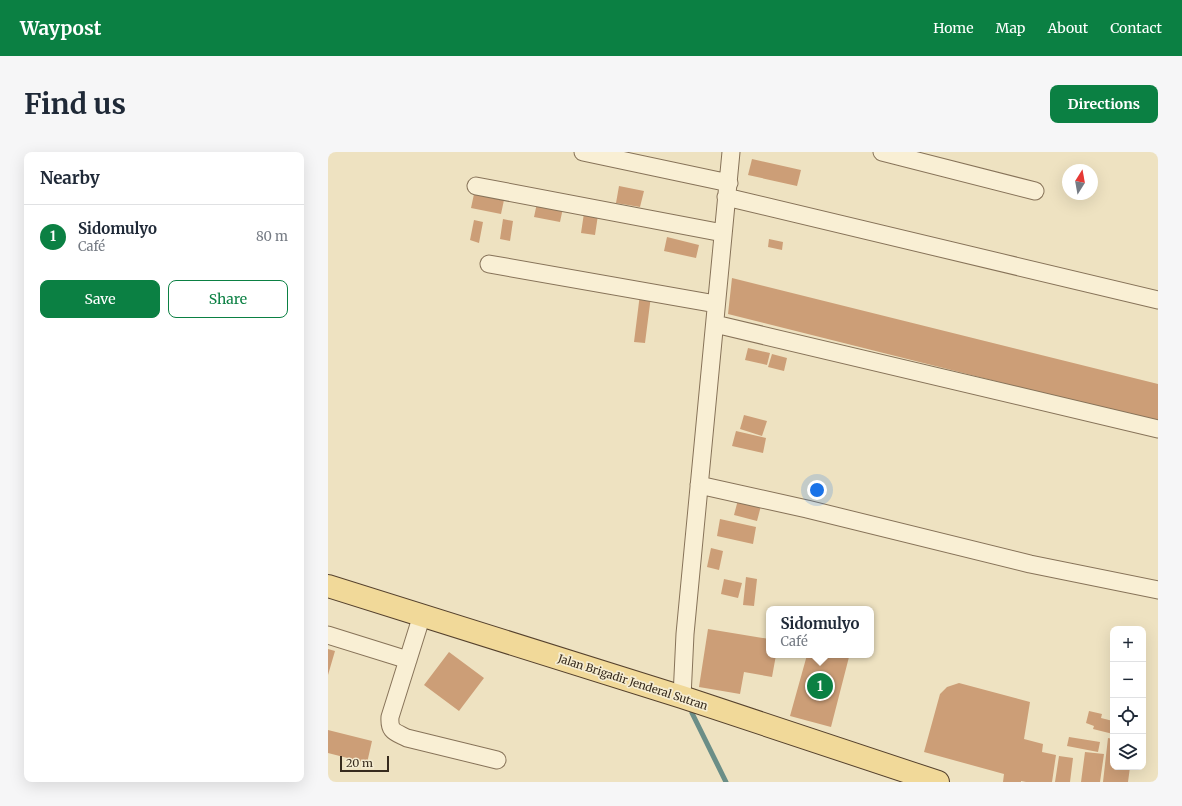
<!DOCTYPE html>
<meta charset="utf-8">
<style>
body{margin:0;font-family:Merriweather,serif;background:#f6f6f7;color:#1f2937}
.controls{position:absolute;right:12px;bottom:12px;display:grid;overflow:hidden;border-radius:8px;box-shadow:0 4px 16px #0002}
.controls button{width:36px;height:36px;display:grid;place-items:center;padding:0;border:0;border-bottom:1px solid #e0e1e3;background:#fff;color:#1f2937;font:20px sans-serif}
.compass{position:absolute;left:734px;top:12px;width:36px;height:36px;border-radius:50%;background:#fff;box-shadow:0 4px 16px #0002;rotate:11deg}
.scale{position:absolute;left:12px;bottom:10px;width:49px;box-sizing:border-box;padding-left:4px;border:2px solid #372b1d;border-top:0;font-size:11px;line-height:14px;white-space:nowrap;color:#372b1d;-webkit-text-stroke:3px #f5ecd1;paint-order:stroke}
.you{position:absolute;left:489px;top:338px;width:14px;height:14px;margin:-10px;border:3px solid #fff;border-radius:50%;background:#1a73e8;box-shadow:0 0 0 6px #1a73e833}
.badge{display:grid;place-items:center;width:26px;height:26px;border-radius:50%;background:#0b8043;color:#fff;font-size:13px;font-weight:700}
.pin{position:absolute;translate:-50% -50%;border:2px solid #fff;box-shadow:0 1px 4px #0006}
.popup{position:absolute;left:438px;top:454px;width:108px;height:52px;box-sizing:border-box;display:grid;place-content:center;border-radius:8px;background:#fff;filter:drop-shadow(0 1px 3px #0005);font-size:13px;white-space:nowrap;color:#747a83}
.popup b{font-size:15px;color:#1f2937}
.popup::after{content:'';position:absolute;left:50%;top:100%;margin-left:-8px;border:8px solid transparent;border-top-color:#fff}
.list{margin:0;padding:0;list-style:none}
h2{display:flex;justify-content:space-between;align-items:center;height:52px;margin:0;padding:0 16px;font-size:17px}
h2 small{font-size:13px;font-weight:400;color:#747a83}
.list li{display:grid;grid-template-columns:26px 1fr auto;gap:12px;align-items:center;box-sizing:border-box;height:64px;padding:0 16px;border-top:1px solid #e0e1e3}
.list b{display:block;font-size:15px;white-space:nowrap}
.list p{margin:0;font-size:13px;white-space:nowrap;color:#747a83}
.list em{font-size:13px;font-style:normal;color:#747a83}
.actions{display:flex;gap:8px;padding:12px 16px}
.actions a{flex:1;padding:9px 0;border:1px solid #0b8043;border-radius:8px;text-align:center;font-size:14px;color:#0b8043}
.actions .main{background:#0b8043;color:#fff}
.icon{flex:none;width:22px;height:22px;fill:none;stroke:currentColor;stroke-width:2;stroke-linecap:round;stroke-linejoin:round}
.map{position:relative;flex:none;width:830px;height:630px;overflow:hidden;border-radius:8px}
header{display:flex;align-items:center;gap:24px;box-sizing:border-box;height:56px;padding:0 20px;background:#0b8043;color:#fff}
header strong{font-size:19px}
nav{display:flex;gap:22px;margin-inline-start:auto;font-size:14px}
.intro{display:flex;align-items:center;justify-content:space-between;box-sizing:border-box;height:96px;padding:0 24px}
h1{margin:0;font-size:28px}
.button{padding:10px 18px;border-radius:8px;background:#0b8043;color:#fff;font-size:14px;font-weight:700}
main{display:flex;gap:24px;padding:0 24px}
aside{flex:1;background:#fff;border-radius:8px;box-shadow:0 4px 16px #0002}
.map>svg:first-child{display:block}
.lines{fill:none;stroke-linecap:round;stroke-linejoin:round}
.stream{stroke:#6b8e87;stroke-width:5}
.building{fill:#cc9e77}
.minor-casing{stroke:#877359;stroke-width:19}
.major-casing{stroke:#55412d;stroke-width:24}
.minor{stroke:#f9efd4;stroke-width:17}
.major{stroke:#f1d999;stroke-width:22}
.labels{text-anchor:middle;stroke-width:3.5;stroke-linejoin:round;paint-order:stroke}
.street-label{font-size:11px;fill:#372b1d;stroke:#f5ecd1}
</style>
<header>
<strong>Waypost</strong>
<nav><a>Home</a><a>Map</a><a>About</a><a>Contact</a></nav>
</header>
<div class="intro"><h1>Find us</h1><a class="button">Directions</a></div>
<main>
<aside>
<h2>Nearby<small></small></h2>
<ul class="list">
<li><span class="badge">1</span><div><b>Sidomulyo</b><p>Café</p></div><em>80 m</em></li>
</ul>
<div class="actions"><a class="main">Save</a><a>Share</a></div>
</aside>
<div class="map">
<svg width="830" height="630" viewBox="0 0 830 630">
<rect width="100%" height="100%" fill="#eee2c1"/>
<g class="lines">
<path class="stream" d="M 364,561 L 398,630"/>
</g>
<path class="building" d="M 424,7 L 473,18 L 469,34 L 420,23 Z
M 291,34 L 316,39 L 312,55 L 288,51 Z
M 146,42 L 176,48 L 173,62 L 143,56 Z
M 209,51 L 235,56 L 232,70 L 206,65 Z
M 256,61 L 270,63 L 267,83 L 253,81 Z
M 175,67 L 185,69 L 182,89 L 172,87 Z
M 146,68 L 155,70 L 151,91 L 142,88 Z
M 339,85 L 371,93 L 368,106 L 336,99 Z
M 441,87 L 455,90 L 454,98 L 440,95 Z
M 404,126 L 830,232 L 830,270 L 400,162 Z
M 312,142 L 323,144 L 317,191 L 306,190 Z
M 420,196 L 442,201 L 439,213 L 417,208 Z
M 444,202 L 459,206 L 456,219 L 440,215 Z
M 416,263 L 439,269 L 434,284 L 412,277 Z
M 408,279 L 438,286 L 435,301 L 404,294 Z
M 411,344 L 434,350 L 429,369 L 406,363 Z
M 392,367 L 428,375 L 425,392 L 389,384 Z
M 383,396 L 395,399 L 391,418 L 379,415 Z
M 418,425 L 429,427 L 426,454 L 415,453 Z
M 396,427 L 414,431 L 410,446 L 393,442 Z
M 380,477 L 441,487 L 441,503 L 448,503 L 444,525 L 416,520 L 412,542 L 371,535 Z
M 0,497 L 7,499 L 0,523 Z
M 121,500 L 156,526 L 131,559 L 96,533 Z
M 479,503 L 516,503 L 521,505 L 503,575 L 462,564 Z
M 631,531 L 702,550 L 696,587 L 715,592 L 714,600 L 728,603 L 724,630 L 698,630 L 693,629 L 693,630 L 675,630 L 676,622 L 596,600 L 612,542 L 619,535 Z
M 761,559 L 774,562 L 773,566 L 785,569 L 785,582 L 765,577 L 766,574 L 758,571 Z
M 0,578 L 44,589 L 39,611 L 0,601 Z
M 741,585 L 772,590 L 770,600 L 739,594 Z
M 780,586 L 785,587 L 785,615 L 802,615 L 800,630 L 775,630 Z
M 757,600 L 776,602 L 772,630 L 753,630 Z
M 731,604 L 745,606 L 742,630 L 727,630 Z"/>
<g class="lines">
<defs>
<path id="minor" d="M 255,0 L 401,31
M 554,0 L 707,39
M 148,34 L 395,81
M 398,45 L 830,148
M 161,112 L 388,152
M 387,172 L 830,277
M 371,333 L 479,357 L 702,412 L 830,438
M 94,463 L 62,565 C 61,580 67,580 79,586 L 169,608
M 0,483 L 80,508
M 354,545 L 357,482 L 403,0"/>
<path id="major" d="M 0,434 L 354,545 L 610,630"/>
</defs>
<use href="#minor" class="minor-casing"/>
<use href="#major" class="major-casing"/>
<use href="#minor" class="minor"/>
<use href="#major" class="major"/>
</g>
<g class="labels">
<g class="street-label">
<text transform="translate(305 530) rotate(18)" y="4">Jalan Brigadir Jenderal Sutran</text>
</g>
</g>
</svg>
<div class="controls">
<button>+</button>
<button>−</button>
<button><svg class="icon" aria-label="locate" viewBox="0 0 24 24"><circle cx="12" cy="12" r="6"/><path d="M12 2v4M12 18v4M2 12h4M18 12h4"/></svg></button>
<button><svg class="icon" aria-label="layers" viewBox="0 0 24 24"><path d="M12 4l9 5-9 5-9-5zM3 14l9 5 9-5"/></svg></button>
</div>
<svg class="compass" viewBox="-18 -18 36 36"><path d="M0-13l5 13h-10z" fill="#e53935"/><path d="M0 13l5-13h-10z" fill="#747a83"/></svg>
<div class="scale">20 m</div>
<div class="you"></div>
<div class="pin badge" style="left:492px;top:534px">1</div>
<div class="popup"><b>Sidomulyo</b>Café</div>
</div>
</main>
